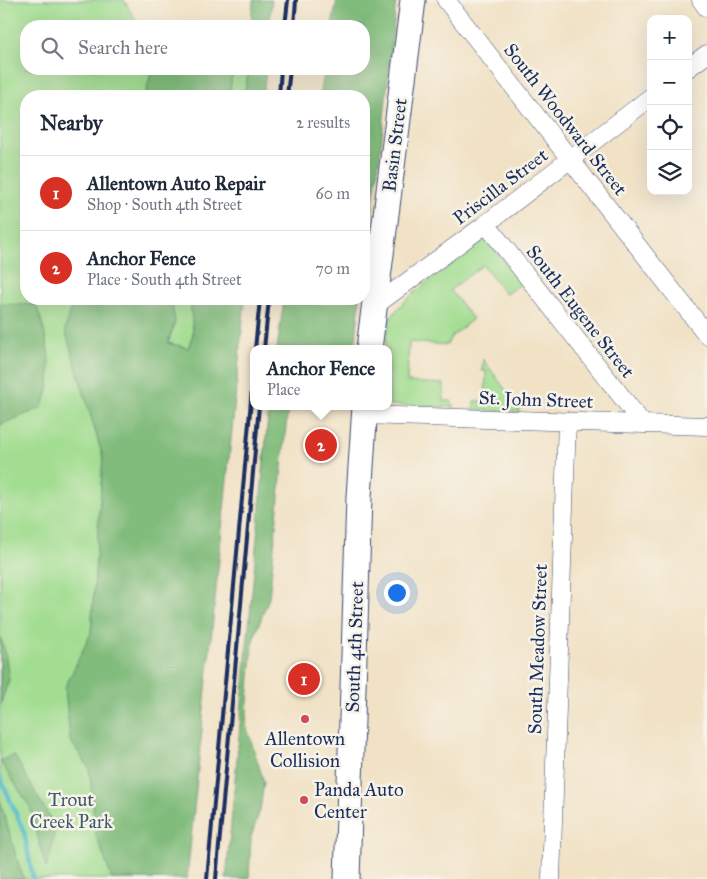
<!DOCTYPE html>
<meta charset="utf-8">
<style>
body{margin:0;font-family:"IM FELL Great Primer",serif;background:#f6f6f7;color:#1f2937}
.controls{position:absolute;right:15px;top:15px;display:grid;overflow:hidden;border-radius:10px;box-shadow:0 5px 20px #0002}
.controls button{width:45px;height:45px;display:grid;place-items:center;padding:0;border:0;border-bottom:1px solid #e0e1e3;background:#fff;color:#1f2937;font:25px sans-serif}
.you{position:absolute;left:396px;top:592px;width:18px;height:18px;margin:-12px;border:4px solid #fff;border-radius:50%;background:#1a73e8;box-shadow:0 0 0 8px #1a73e833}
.badge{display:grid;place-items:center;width:32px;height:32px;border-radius:50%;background:#d93025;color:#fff;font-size:16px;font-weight:700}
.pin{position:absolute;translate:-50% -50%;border:2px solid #fff;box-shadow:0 1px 5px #0006}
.popup{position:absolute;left:250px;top:345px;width:142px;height:65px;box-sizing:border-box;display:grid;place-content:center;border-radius:10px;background:#fff;filter:drop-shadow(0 1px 4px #0005);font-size:16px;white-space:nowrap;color:#747a83}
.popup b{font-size:19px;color:#1f2937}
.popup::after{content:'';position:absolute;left:50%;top:100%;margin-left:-10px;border:10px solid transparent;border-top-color:#fff}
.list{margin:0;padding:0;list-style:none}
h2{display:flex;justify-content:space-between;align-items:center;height:65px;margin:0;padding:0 20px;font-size:21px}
h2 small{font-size:16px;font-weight:400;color:#747a83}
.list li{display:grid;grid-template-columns:32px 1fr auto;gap:15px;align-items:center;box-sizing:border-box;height:75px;padding:0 20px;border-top:1px solid #e0e1e3}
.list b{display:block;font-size:19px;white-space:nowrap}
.list p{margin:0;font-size:16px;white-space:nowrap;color:#747a83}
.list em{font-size:16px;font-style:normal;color:#747a83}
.icon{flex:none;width:28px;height:28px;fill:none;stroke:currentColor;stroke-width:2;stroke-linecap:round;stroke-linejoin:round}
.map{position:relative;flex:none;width:707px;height:879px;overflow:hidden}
.search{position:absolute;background:#fff;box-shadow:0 5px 20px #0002;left:20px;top:20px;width:350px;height:55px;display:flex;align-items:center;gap:12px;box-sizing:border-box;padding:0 18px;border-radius:20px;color:#747a83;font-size:19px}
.panel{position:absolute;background:#fff;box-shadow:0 5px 20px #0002;left:20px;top:90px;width:350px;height:215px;border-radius:20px}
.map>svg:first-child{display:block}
.green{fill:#a2dd91;stroke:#5e8678}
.forest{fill:#81bc7b;stroke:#4e766c}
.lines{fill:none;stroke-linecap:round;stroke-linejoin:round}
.stream{stroke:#4cb9c8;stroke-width:4.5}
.minor-casing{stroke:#3b4a6e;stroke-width:19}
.secondary-casing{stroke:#3b4a6e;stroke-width:27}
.minor{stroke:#fff;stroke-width:18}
.secondary{stroke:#fff;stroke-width:25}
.rail{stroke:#1b2f5e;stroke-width:4}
.poi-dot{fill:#d1495b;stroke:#f7f3e8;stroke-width:2}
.labels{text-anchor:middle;stroke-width:5;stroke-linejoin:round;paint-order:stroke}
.street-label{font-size:19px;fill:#1b2f5e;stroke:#f7f3e8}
.poi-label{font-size:19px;fill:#1b2f5e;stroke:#f7f3e8}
.park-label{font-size:19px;fill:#3d5a6b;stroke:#f7f3e8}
</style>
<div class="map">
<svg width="707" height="879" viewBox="0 0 707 879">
<rect width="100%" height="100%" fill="#f7f3e8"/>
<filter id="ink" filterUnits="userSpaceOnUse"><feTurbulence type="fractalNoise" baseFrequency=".02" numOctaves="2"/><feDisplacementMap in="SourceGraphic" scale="10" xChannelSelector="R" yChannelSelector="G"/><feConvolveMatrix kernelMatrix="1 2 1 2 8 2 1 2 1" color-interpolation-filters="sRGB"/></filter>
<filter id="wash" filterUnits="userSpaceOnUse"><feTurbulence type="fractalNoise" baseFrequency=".0096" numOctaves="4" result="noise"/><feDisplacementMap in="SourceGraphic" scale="20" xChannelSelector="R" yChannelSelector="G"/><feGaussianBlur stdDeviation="1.12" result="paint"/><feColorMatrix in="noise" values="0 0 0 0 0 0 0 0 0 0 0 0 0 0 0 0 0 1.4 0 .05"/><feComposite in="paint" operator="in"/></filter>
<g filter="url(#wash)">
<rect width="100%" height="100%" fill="#f1e2c6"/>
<path class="green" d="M 0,0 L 124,0 L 139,26 L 26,26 L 26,69 L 156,69 L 167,96 L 26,96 L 26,299 L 128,299 L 95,430 L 103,457 L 91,633 L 87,643 L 166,879 L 0,879 Z
M 233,69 L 249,69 L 244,96 L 229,96 Z
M 486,238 L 521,284 L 505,294 L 483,265 L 450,290 L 473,319 L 451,337 L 447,345 L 409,342 L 407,382 L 444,384 L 444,401 L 451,401 L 455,407 L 389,405 L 388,349 L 385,349 C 386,339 387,328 391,318 C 402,297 465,255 486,238 Z
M 171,299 L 190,299 L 193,334 L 188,348 L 168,343 L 175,322 Z
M 483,359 L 519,408 L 519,412 L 473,410 L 474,401 L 485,401 L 486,371 L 482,371 Z"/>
<path class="forest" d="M 253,0 L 272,0 L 269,26 L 251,26 Z
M 337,0 L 396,0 L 382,137 L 364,272 L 364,96 L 320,96 L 325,69 L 364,69 L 364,26 L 332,26 Z
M 152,69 L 233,69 L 229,96 L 145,96 Z
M 249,69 L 266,69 L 263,96 L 244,96 Z
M 73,299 L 171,299 L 175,322 L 168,343 L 188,348 L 193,334 L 190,299 L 245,299 L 187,879 L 112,879 L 96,835 L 89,768 L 70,740 L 65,688 L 91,633 L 103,457 L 65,330 Z
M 284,299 L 360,299 L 355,349 L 277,349 Z
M 0,304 L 36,305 C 45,328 53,365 48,390 C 47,396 44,402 41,408 L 0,425 Z
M 269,406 L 288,406 L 269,598 L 253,640 L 246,725 L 264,782 L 260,810 L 251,837 L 249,879 L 226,879 Z
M 0,637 L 5,651 L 9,680 L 0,705 Z
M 14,755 L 55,827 L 51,853 L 46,868 L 30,807 L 0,761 Z
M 0,801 L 20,869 L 24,879 L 0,879 Z"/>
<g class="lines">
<path class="stream" d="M 0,777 L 24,832 L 33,879"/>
</g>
</g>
<g filter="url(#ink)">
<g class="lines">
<defs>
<path id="minor" d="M 446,0 L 707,335
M 701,0 L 707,8
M 688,68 L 707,54
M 486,224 L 643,424
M 373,307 L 486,224 L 651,97
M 364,415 L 707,426
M 551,879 L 567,421"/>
<path id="secondary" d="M 369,349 L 413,0
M 347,879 L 359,497 L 365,406"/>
</defs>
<use href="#minor" class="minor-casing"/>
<use href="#secondary" class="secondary-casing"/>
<use href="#minor" class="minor"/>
<use href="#secondary" class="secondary"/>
<path class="rail" d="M 285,26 L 288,0
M 294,26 L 296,0
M 279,96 L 281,69
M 287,96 L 290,69
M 255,349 L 260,299
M 264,349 L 269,299
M 207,879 L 254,368
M 216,879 L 259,406"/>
</g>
</g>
<g class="poi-dot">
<circle cx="305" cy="719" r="5"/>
<circle cx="304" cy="800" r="5"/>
</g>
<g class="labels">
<g class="street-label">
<text transform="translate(566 119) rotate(52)" y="7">South Woodward Street</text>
<text transform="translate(394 145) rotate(-83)" y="7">Basin Street</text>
<text transform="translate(500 186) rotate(-37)" y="7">Priscilla Street</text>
<text transform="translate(581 311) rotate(52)" y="7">South Eugene Street</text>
<text transform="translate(536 399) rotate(2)" y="7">St. John Street</text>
<text transform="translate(354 647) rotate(-88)" y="7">South 4th Street</text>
<text transform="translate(537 649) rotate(-88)" y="7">South Meadow Street</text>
</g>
<g class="poi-label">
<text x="305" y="745">Allentown<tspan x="305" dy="22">Collision</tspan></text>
<text x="314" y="796" text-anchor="start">Panda Auto<tspan x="314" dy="22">Center</tspan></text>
</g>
<g class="park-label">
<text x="71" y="806">Trout<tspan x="71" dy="22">Creek Park</tspan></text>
</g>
</g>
</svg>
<div class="controls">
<button>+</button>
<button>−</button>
<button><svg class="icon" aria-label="locate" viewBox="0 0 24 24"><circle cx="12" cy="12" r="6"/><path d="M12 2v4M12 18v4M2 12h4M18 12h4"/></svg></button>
<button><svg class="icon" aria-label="layers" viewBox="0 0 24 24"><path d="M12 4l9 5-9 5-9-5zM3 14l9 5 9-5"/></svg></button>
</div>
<div class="you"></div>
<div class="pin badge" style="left:304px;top:679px">1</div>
<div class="pin badge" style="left:321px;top:445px">2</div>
<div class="popup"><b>Anchor Fence</b>Place</div>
<div class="search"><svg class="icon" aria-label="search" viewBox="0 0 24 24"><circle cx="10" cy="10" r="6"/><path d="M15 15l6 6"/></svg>Search here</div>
<section class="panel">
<h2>Nearby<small>2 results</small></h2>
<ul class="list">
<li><span class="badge">1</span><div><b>Allentown Auto Repair</b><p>Shop · South 4th Street</p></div><em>60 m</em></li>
<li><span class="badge">2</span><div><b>Anchor Fence</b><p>Place · South 4th Street</p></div><em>70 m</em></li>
</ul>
</section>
</div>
